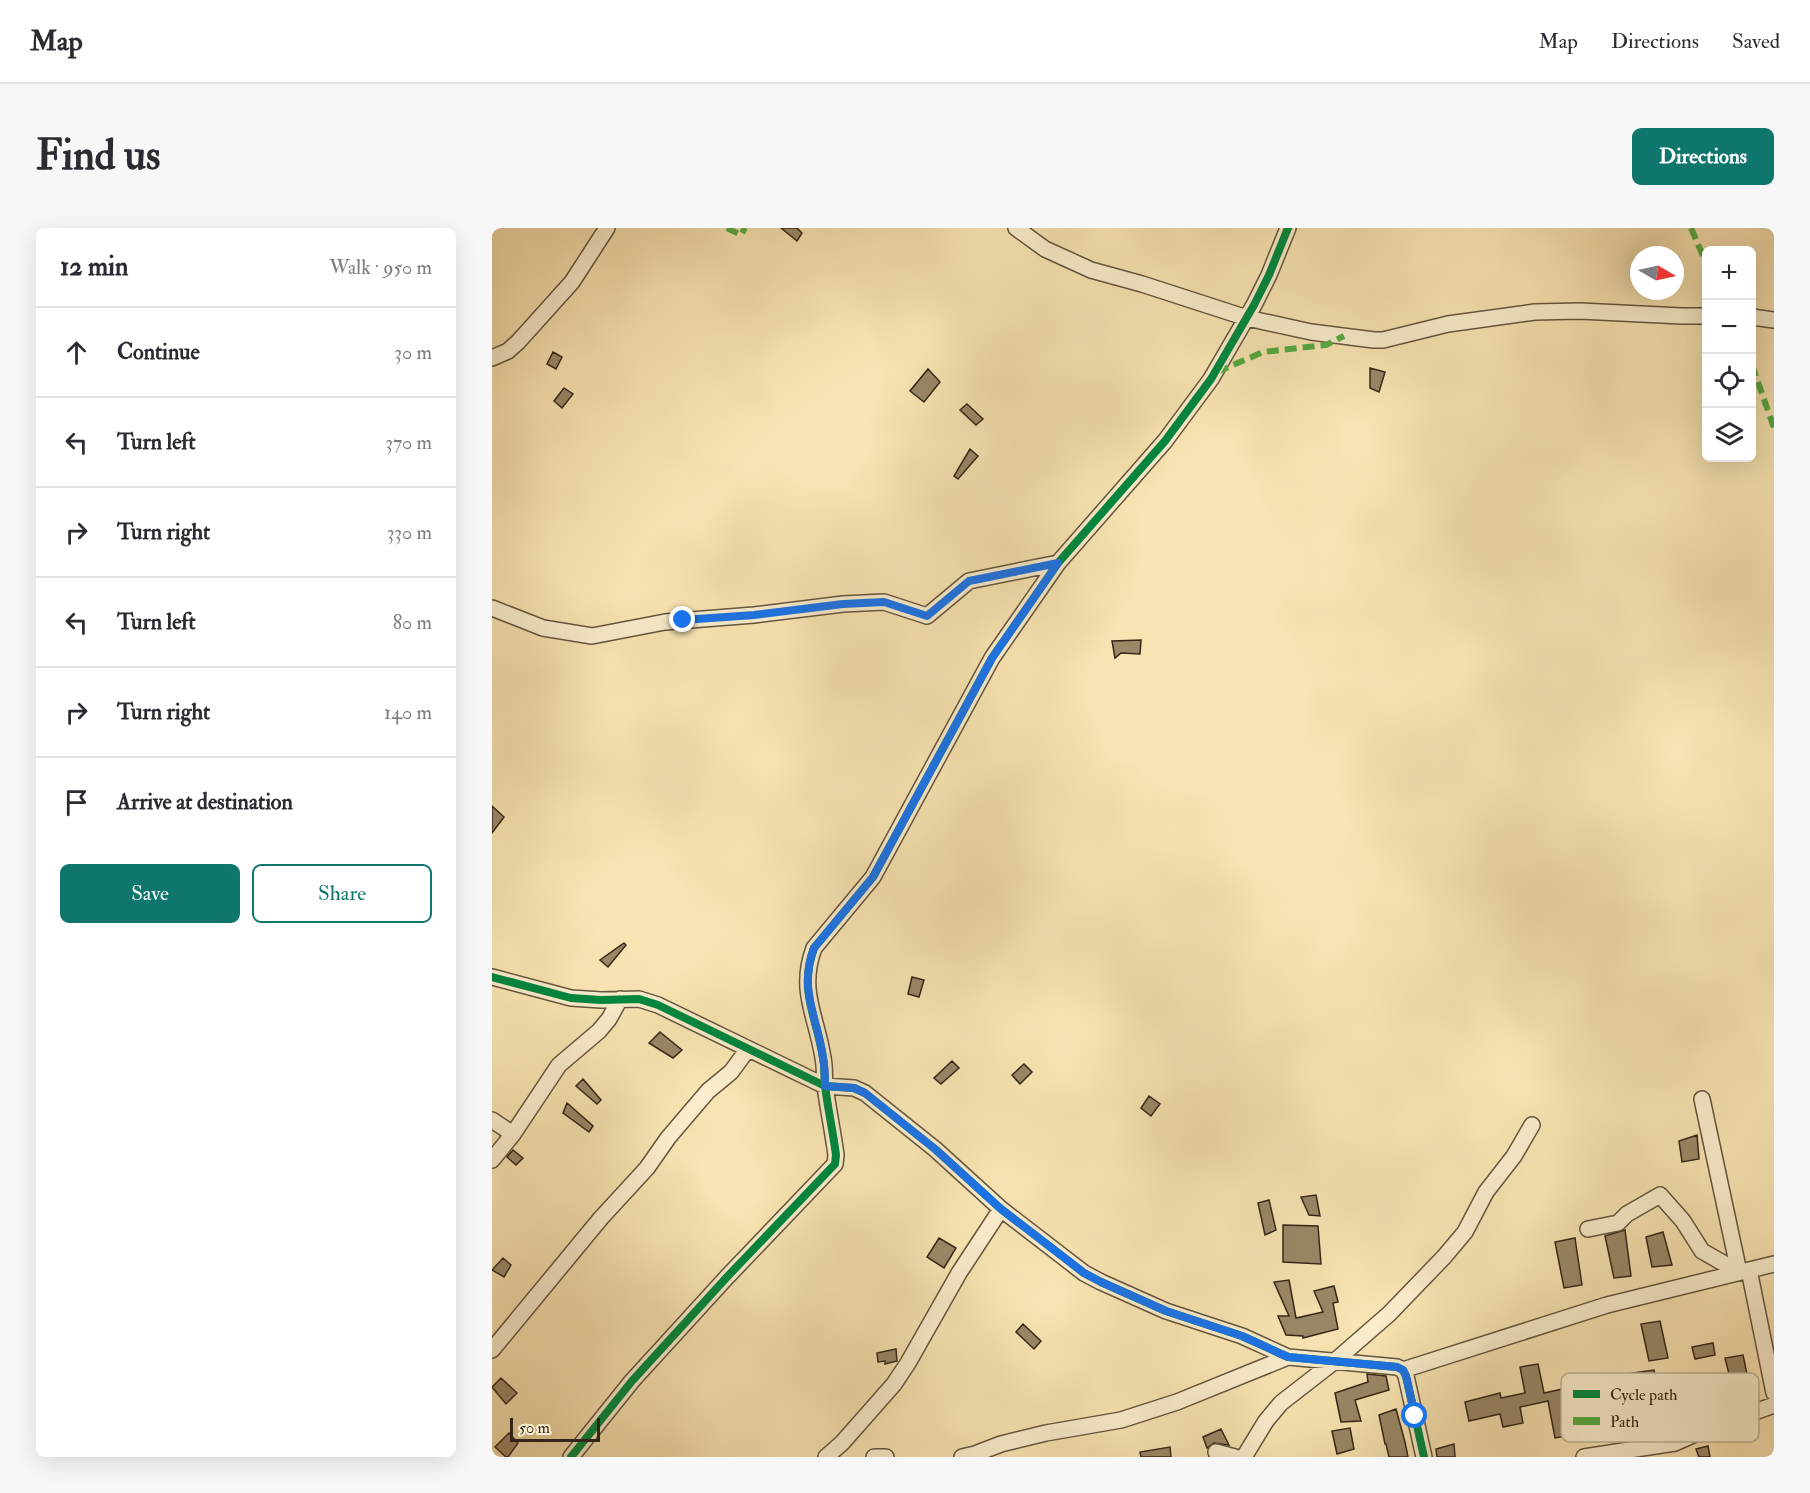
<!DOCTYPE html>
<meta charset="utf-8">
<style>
body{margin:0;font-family:"IM FELL Double Pica",serif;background:#f7f7f7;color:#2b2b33}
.controls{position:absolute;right:18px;top:18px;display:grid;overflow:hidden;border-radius:9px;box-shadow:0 6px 24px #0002}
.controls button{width:54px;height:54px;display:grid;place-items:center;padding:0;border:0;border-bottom:2px solid #e1e1e2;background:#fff;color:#2b2b33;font:30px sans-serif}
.compass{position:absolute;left:1138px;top:18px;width:54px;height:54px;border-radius:50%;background:#fff;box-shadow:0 6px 24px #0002;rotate:99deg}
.scale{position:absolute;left:18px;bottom:15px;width:90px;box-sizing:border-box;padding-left:6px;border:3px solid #342518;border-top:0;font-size:16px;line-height:21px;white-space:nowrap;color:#342518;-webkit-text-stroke:4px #faedcd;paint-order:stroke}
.stop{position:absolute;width:18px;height:18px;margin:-14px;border:4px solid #1a73e8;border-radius:50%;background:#fff}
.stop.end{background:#1a73e8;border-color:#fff;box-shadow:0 2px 6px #0008}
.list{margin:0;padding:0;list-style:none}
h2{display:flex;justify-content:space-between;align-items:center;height:78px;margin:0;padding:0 24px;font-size:26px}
h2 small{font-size:20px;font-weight:400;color:#7c7c81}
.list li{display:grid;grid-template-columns:39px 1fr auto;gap:18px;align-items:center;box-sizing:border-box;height:90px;padding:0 24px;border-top:2px solid #e1e1e2}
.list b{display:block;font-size:22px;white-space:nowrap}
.list em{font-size:20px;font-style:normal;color:#7c7c81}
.actions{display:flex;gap:12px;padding:18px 24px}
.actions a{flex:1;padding:14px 0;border:2px solid #0f766e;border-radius:9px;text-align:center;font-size:21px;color:#0f766e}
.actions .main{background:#0f766e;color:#fff}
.icon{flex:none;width:33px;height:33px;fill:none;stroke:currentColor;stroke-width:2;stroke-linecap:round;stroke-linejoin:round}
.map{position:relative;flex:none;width:1282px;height:1229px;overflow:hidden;border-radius:9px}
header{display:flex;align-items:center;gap:36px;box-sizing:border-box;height:84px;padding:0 30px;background:#fff;border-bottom:2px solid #e1e1e2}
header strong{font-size:28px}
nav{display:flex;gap:33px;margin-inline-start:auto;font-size:21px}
.intro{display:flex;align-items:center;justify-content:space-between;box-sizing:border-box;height:144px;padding:0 36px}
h1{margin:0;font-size:42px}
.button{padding:15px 27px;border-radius:9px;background:#0f766e;color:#fff;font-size:21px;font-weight:700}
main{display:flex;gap:36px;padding:0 36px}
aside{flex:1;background:#fff;border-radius:9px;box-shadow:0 6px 24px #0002}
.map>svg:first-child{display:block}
.building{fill:#9a8868;stroke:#342518;stroke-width:1.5}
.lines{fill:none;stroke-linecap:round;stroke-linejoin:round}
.minor-casing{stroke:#65553e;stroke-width:18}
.minor{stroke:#faedcd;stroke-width:15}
.quiet{stroke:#54aa42;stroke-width:6;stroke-dasharray:12 6;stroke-linecap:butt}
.cycleway-casing{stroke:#faedcd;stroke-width:11}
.cycleway{stroke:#00873e;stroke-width:8}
.route{stroke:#1a73e8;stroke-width:8}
.key{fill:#faedcd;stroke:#bfb197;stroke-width:1.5}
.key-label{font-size:16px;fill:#342518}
</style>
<header>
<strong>Map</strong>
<nav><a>Map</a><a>Directions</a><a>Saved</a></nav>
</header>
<div class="intro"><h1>Find us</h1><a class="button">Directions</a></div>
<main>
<aside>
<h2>12 min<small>Walk · 950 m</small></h2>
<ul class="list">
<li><svg class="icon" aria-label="ahead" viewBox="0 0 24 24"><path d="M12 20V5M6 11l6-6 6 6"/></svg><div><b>Continue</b></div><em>30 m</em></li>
<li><svg class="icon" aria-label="left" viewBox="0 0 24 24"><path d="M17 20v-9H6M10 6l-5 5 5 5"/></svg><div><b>Turn left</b></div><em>370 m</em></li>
<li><svg class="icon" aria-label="right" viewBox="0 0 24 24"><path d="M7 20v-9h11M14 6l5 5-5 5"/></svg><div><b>Turn right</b></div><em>330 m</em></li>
<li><svg class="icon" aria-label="left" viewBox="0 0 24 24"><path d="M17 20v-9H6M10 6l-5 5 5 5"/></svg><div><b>Turn left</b></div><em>80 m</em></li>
<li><svg class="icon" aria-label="right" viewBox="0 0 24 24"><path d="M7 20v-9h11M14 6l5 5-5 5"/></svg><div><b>Turn right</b></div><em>140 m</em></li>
<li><svg class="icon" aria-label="arrive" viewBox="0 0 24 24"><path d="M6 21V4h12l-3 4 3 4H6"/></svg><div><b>Arrive at destination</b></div></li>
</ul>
<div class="actions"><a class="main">Save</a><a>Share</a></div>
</aside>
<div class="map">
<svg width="1282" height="1229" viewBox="0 0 1282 1229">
<rect width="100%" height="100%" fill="#f8e4b2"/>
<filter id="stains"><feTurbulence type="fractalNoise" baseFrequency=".00333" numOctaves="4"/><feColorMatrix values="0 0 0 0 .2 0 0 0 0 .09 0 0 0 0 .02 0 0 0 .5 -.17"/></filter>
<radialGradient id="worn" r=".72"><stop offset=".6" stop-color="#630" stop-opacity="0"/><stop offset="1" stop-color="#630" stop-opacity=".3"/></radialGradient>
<path class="building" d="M 289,0 L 305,0 L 310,5 L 305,13 Z
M 61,124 L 70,129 L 64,141 L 55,136 Z
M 878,140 L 893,144 L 887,164 L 878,160 Z
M 436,141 L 448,154 L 432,174 L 418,163 Z
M 72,160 L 81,166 L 70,180 L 62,173 Z
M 475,176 L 491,191 L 484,197 L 468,182 Z
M 478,221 L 486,228 L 466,251 L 462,248 Z
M 649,412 L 648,426 L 629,425 L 623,430 L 620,413 Z
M 0,578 L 12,589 L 0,605 Z
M 132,715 L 134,717 L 116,739 L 108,732 Z
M 420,749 L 432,752 L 427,769 L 416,766 Z
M 168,804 L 190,822 L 181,830 L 157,815 Z
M 460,833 L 467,840 L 449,856 L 442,850 Z
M 532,836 L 540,844 L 528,856 L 520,847 Z
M 91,851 L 109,872 L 105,876 L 84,858 Z
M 657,868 L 668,876 L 659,888 L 649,880 Z
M 75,875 L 101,898 L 97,904 L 71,885 Z
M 1205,907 L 1207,931 L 1190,934 L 1187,913 Z
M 21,922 L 31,930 L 24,937 L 15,929 Z
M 824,967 L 828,988 L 817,987 L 809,969 Z
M 777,972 L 784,1002 L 773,1007 L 766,975 Z
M 791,997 L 826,998 L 829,1036 L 791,1034 Z
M 1133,1002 L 1139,1048 L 1122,1050 L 1113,1008 Z
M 1171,1004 L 1180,1037 L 1160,1039 L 1154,1009 Z
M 447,1010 L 464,1020 L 452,1040 L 435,1029 Z
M 1083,1010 L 1090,1057 L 1072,1060 L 1063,1014 Z
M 11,1030 L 19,1037 L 12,1049 L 0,1042 Z
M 797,1052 L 804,1090 L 831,1084 L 822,1063 L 842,1058 L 846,1074 L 841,1075 L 846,1101 L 811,1110 L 811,1108 L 794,1107 L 786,1088 L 797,1088 L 782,1054 Z
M 1168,1093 L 1176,1130 L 1157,1133 L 1149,1096 Z
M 531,1096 L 549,1113 L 542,1121 L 524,1104 Z
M 1221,1115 L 1223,1127 L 1203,1131 L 1200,1119 Z
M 404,1121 L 405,1133 L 393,1136 L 393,1133 L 386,1134 L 385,1125 Z
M 1251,1127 L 1255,1146 L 1238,1150 L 1233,1130 Z
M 1046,1136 L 1052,1165 L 1075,1160 L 1081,1207 L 1063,1210 L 1056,1173 L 1028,1179 L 1031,1195 L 1011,1199 L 1008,1186 L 977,1193 L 973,1174 L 1008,1165 L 1009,1170 L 1033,1165 L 1028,1139 Z
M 1162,1142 L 1166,1162 L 1162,1163 L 1168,1191 L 1148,1195 L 1144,1181 L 1132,1183 L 1129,1171 L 1116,1174 L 1113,1153 L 1134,1146 Z
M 875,1146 L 894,1148 L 897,1162 L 863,1172 L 869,1193 L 849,1194 L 843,1165 L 876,1154 Z
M 9,1150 L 25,1165 L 14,1176 L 0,1159 Z
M 904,1181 L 913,1214 L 916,1229 L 897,1229 L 894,1216 L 893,1216 L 887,1187 Z
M 858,1200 L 862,1221 L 845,1226 L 840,1203 Z
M 729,1201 L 737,1217 L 722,1215 L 715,1220 L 711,1209 Z
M 17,1205 L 26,1215 L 16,1229 L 14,1229 L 3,1219 Z
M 962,1216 L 963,1229 L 945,1229 L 944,1221 Z
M 1216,1218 L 1218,1229 L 1207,1229 L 1204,1221 Z
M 678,1219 L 679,1229 L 649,1229 L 648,1224 Z"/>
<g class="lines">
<defs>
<path id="minor" d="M 524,0 L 553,21 L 599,42 L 650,56 L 755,90 L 819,104 L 882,112 L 891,112 L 956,96 L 1043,84 L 1088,83 L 1190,88 L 1214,88
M 1260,89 L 1282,92
M 0,130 L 16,123 L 26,114 L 80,54 L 115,0
M 0,380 L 51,400 L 100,408 L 173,394 L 262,387 L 351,376 L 392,374 L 435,388 L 477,353 L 566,335
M 0,749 L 79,770 L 109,772 L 147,771 L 166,777 L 333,858 L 362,860 L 373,865 L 443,921 L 509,981 L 592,1045 L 609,1054 L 674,1083 L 750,1108 L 796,1129 L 905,1139 L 911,1142 L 914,1148 L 932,1229
M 1210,871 L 1247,1044
M 0,892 L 21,906
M 0,932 L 21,906 L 67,837 L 107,803 L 117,791 L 128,771
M 1096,1001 L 1126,995 L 1135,986 L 1168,967 L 1191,993 L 1210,1023 L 1247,1044
M 1257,1042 L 1282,1165
M 0,1122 L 109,990 L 155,940 L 176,910 L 216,863 L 239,844 L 256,821
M 911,1142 L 1115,1077 L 1282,1036
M 724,1224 L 743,1229
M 79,1229 L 140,1153 L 235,1049 L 343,936 L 344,927 C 341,904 336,881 333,858 C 332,848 333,839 331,830 C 325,789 306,763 322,720 L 381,649 L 500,430 L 566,335 L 673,213 L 719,151 L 762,77 L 777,47 L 796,0
M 334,1229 L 350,1215 L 402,1156 L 416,1135 L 467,1045 L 509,981
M 382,1229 L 394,1229
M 470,1229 L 483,1226 L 509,1216 L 554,1205 L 629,1192 L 685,1174 L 796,1129
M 752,1229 L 774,1193 L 789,1175 L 843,1133 L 897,1086 L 952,1029 L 973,1004 L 994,964 L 1022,928 L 1040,897
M 1092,1229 L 1183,1215 L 1208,1204 L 1282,1177"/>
</defs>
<use href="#minor" class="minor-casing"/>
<use href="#minor" class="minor"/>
<path class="quiet" d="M 235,0 L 249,7 L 253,0
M 1199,0 L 1214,35
M 1260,137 L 1282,200
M 725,144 L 771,124 L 834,117 L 852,108"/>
<defs>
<path id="cycleway" d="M 0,749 L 79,770 L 109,772 L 147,771 L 166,777 L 333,858 L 362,860 L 373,865 L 443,921 L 509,981 L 592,1045 L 609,1054 L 674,1083 L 750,1108 L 796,1129 L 905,1139 L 911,1142 L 914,1148 L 932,1229
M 79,1229 L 140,1153 L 235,1049 L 343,936 L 344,927 C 341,904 336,881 333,858 C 332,848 333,839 331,830 C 325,789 306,763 322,720 L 381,649 L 500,430 L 566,335 L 673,213 L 719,151 L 762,77 L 777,47 L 796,0"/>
</defs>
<use href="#cycleway" class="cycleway-casing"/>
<use href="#cycleway" class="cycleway"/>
</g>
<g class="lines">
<path class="route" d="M 191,392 L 262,387 L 351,376 L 392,374 L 435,388 L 477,353 L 566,335 L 500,430 L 381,649 L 322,720 C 306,763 326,790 331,830 C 333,839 333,849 333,858 L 362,860 L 373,865 L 443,921 L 509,981 L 592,1045 L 609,1054 L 674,1083 L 750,1108 L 796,1129 L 905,1139 L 911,1142 L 914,1148 L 923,1188"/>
</g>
<rect x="1069" y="1145" width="198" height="69" rx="9" class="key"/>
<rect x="1081" y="1162" width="27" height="8" fill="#00873e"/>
<rect x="1081" y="1189" width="27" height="8" fill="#54aa42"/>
<g class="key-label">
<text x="1118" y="1172">Cycle path</text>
<text x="1118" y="1199">Path</text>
</g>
<rect width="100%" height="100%" filter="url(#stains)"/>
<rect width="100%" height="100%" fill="url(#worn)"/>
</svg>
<div class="controls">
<button>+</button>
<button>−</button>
<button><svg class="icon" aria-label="locate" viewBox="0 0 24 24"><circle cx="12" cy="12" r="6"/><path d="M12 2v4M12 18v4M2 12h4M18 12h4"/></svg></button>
<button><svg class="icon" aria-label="layers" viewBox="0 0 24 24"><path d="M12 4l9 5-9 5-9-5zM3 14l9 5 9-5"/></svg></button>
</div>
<svg class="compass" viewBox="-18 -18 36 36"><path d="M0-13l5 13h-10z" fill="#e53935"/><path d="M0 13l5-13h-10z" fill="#7c7c81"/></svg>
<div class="scale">50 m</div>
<div class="stop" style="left:923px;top:1188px"></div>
<div class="stop end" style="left:191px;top:392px"></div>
</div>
</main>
